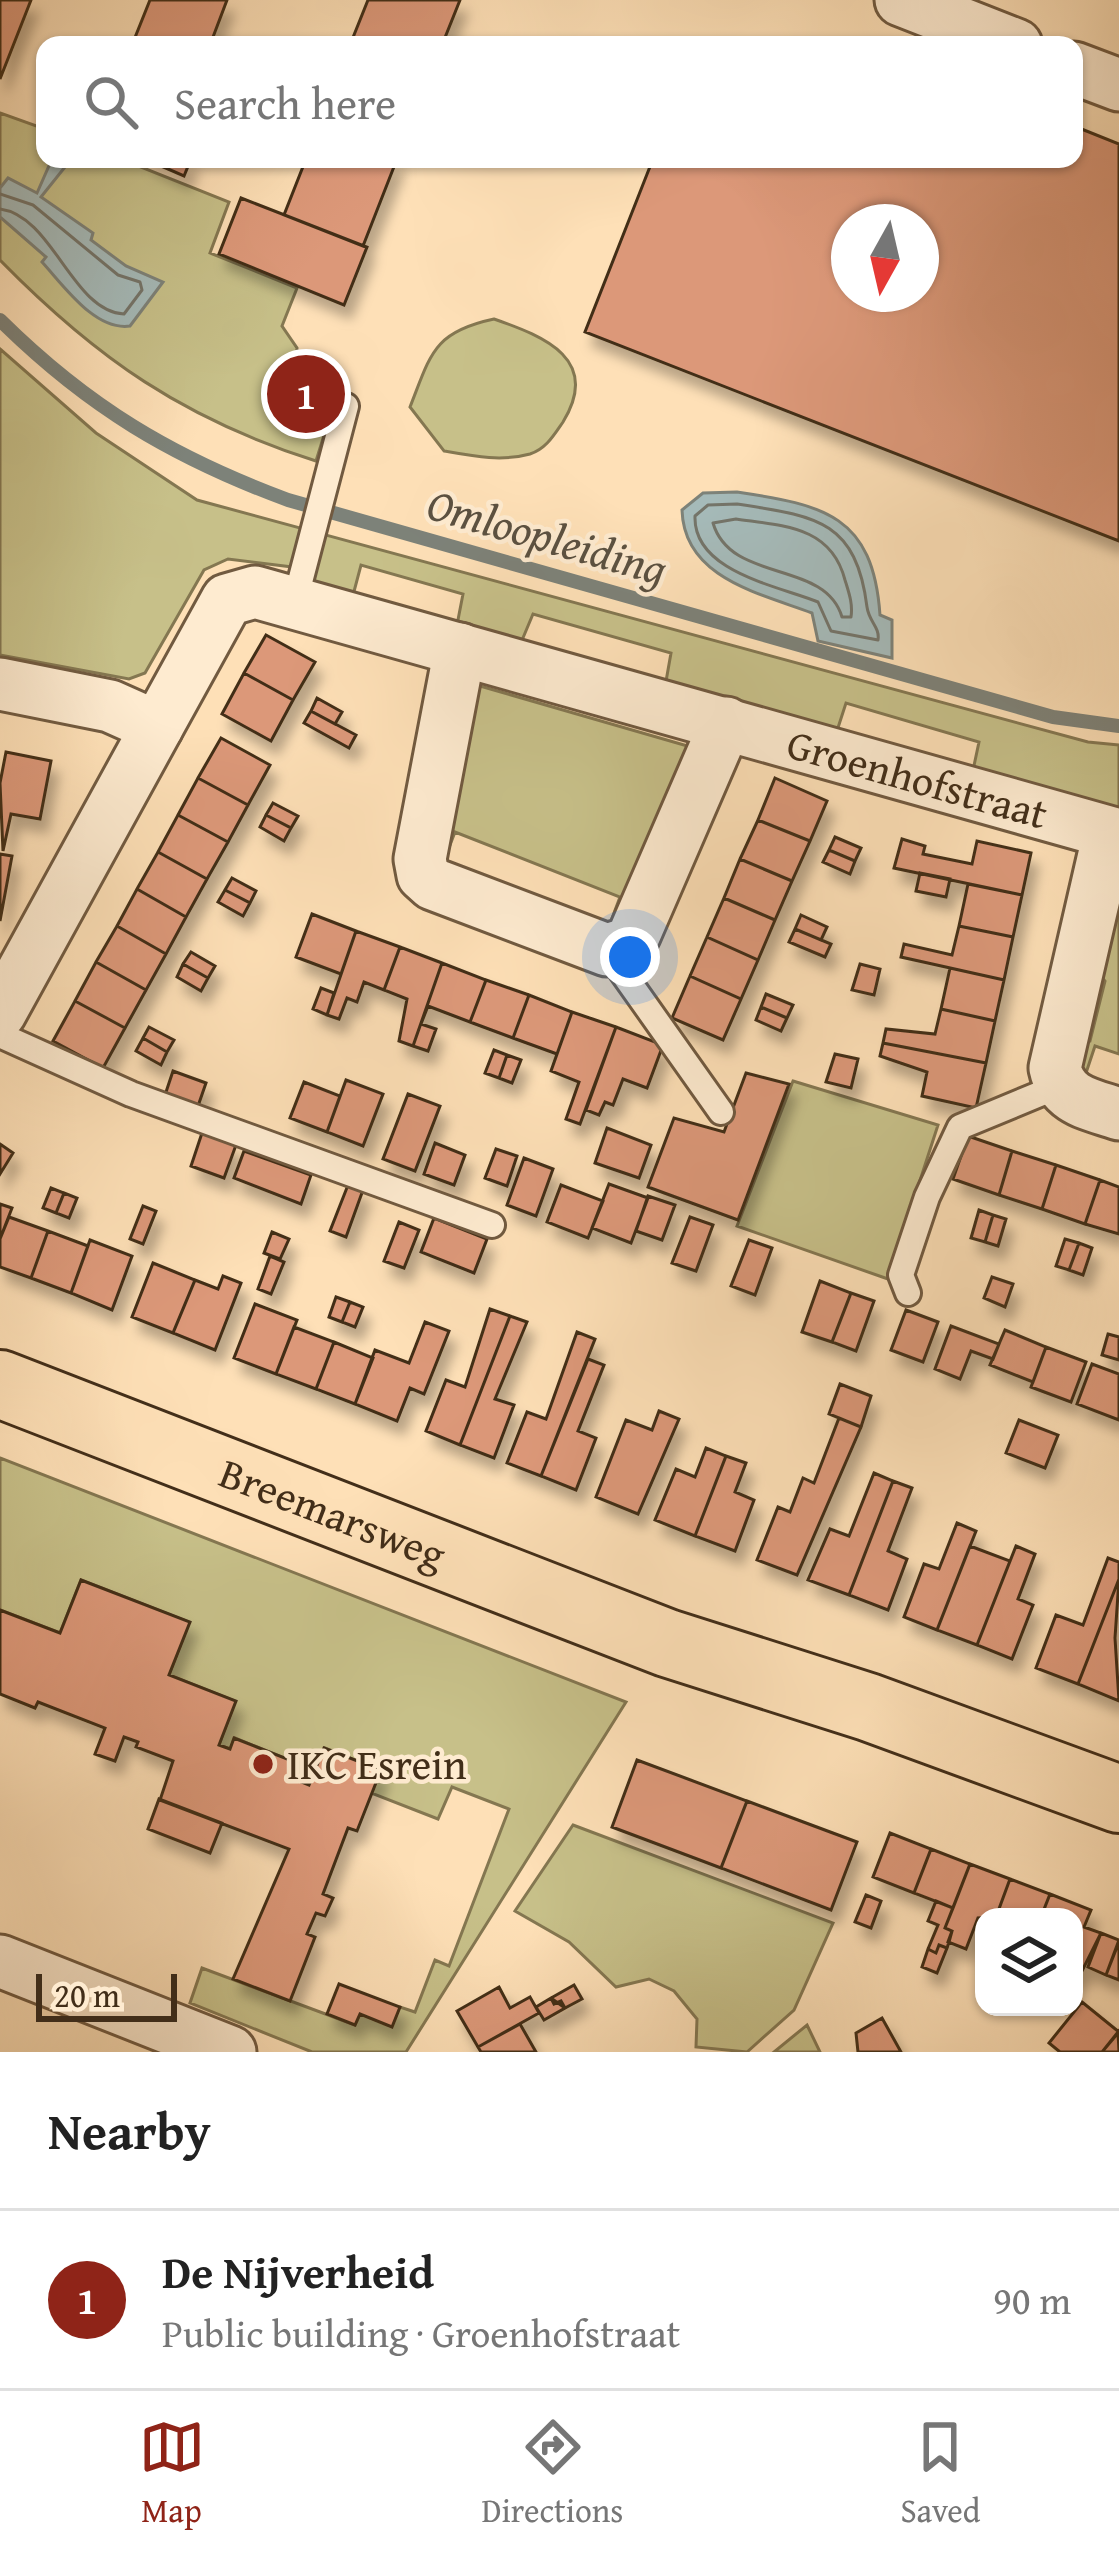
<!DOCTYPE html>
<meta charset="utf-8">
<style>
body{margin:0;font-family:"Gentium Book Plus",serif;background:#f6f6f6;color:#222}
.controls{position:absolute;right:36px;bottom:36px;display:grid;overflow:hidden;border-radius:24px;box-shadow:0 3px 9px #0004}
.controls button{width:108px;height:108px;display:grid;place-items:center;padding:0;border:0;border-bottom:3px solid #e0e0e0;background:#fff;color:#222;font:60px sans-serif}
.compass{position:absolute;left:831px;top:204px;width:108px;height:108px;border-radius:50%;background:#fff;box-shadow:0 3px 9px #0004;rotate:188deg}
.scale{position:absolute;left:36px;bottom:30px;width:141px;box-sizing:border-box;padding-left:12px;border:6px solid #422e19;border-top:0;font-size:33px;line-height:42px;white-space:nowrap;color:#422e19;-webkit-text-stroke:9px #feebd0;paint-order:stroke}
.you{position:absolute;left:630px;top:957px;width:42px;height:42px;margin:-30px;border:9px solid #fff;border-radius:50%;background:#1a73e8;box-shadow:0 0 0 18px #1a73e833}
.badge{display:grid;place-items:center;width:78px;height:78px;border-radius:50%;background:#8f2418;color:#fff;font-size:39px;font-weight:700}
.pin{position:absolute;translate:-50% -50%;border:6px solid #fff;box-shadow:0 3px 12px #0006}
.list{margin:0;padding:0;list-style:none}
h2{display:flex;justify-content:space-between;align-items:center;height:156px;margin:0;padding:0 48px;font-size:51px}
h2 small{font-size:39px;font-weight:400;color:#767676}
.list li{display:grid;grid-template-columns:78px 1fr auto;gap:36px;align-items:center;box-sizing:border-box;height:180px;padding:0 48px;border-top:3px solid #e0e0e0}
.list b{display:block;font-size:45px;white-space:nowrap}
.list p{margin:0;font-size:39px;white-space:nowrap;color:#767676}
.list em{font-size:39px;font-style:normal;color:#767676}
.icon{flex:none;width:66px;height:66px;fill:none;stroke:currentColor;stroke-width:2;stroke-linecap:round;stroke-linejoin:round}
.map{position:relative;flex:none;width:1119px;height:2052px;overflow:hidden}
.search{position:absolute;background:#fff;box-shadow:0 3px 9px #0004;left:36px;right:36px;top:36px;height:132px;display:flex;align-items:center;gap:30px;box-sizing:border-box;padding:0 42px;border-radius:24px;color:#767676;font-size:45px}
.sheet{height:336px;background:#fff}
nav{display:flex;justify-content:space-around;align-items:center;box-sizing:border-box;height:168px;border-top:3px solid #e0e0e0;background:#fff;font-size:33px;color:#767676}
nav a{display:grid;justify-items:center;gap:6px}
nav .on{color:#8f2418}
.map>svg:first-child{display:block}
.green{fill:#c7c089;stroke:#847751;stroke-width:3}
.water{fill:#a5bab9;stroke:#7d8279;stroke-width:3}
.lines{fill:none;stroke-linecap:round;stroke-linejoin:round}
.shore{stroke:#747469;stroke-width:3}
.stream{stroke:#7d8279;stroke-width:14}
.building{fill:#dc9879;stroke:#422e19;stroke-width:3;fill-rule:evenodd;filter:url(#shadow)}
.service-casing{stroke:#715a40;stroke-width:30}
.minor-casing{stroke:#715a40;stroke-width:57}
.primary-casing{stroke:#422e19;stroke-width:72}
.service{stroke:#feebd0;stroke-width:24}
.minor{stroke:#feebd0;stroke-width:51}
.primary{stroke:#fee0b7;stroke-width:66}
.poi-dot{fill:#8f2418;stroke:#feebd0;stroke-width:4.5}
.labels{text-anchor:middle;stroke-width:9;stroke-linejoin:round;paint-order:stroke}
.street-label{font-size:42px;fill:#422e19;stroke:#feebd0}
.poi-label{font-size:42px;fill:#422e19;stroke:#feebd0;text-anchor:start}
.water-label{font-size:45px;font-style:italic;fill:#5b5141;stroke:#feebd0}
</style>
<div class="map">
<svg width="1119" height="2052" viewBox="0 0 1119 2052">
<defs>
<filter id="shadow"><feDropShadow dx="7" dy="13" stdDeviation="6" flood-color="#0004"/></filter>
</defs>
<rect width="100%" height="100%" fill="#fee0b7"/>
<filter id="stains"><feTurbulence type="fractalNoise" baseFrequency=".00167" numOctaves="4"/><feColorMatrix values="0 0 0 0 .2 0 0 0 0 .09 0 0 0 0 .02 0 0 0 .5 -.17"/></filter>
<radialGradient id="worn" r=".72"><stop offset=".6" stop-color="#630" stop-opacity="0"/><stop offset="1" stop-color="#630" stop-opacity=".3"/></radialGradient>
<path class="green" d="M 0,113 L 45,129 L 45,159 L 121,159 L 229,202 L 210,253 L 297,288 L 282,326 L 297,348 L 296,362 L 318,364 L 334,380 L 334,403 L 316,461 C 184,419 97,359 0,260 Z
M 494,319 C 546,337 601,360 563,422 C 554,435 546,449 530,454 C 501,462 472,456 444,451 L 410,407 C 431,354 433,332 494,319 Z
M 0,349 L 96,433 L 197,500 L 1088,742 L 1119,745 L 1119,815 L 972,775 L 979,742 L 846,703 L 835,737 L 665,687 L 671,653 L 533,614 L 520,645 L 457,625 L 463,594 L 361,565 L 352,599 L 312,586 L 292,567 L 228,559 L 204,570 L 145,673 L 129,679 L 0,655 Z
M 480,686 L 691,747 L 618,929 L 608,929 L 620,897 L 455,832 L 442,866 L 475,689 Z
M 1119,866 L 1119,1054 L 1095,1046 L 1084,1079 L 1079,1080 L 1076,1040 L 1090,1041 L 1105,981 L 1092,965 Z
M 793,1081 L 938,1125 L 888,1279 L 737,1226 Z
M 0,1458 L 626,1702 L 406,2052 L 312,2052 L 190,2003 L 202,1968 L 355,2025 L 360,2014 L 400,2007 L 415,2012 L 435,1960 L 449,1966 L 509,1809 L 452,1787 L 438,1819 L 371,1793 L 380,1770 L 325,1748 L 309,1785 L 289,1777 L 294,1762 L 235,1738 L 230,1749 L 219,1745 L 235,1701 L 169,1675 L 189,1622 L 81,1580 L 60,1633 L 0,1610 Z
M 573,1825 L 833,1923 L 794,2010 L 747,2052 L 696,2047 L 697,2019 L 674,1991 L 649,1979 L 616,1987 L 569,1942 L 515,1911 Z
M 807,2025 L 820,2052 L 774,2052 Z"/>
<path class="water" d="M 52,159 L 69,162 L 41,197 L 93,233 L 91,240 L 126,266 L 163,282 L 130,326 C 95,331 64,286 42,262 L 46,257 L 0,217 L 0,188 L 8,178 L 37,193 Z
M 737,492 C 824,505 873,515 880,615 L 892,620 L 892,658 L 818,641 L 812,613 C 759,593 684,578 682,510 L 703,493 Z"/>
<g class="lines">
<path class="shore" d="M 0,194 L 33,205 L 118,275 L 140,282 L 142,290 L 124,314 C 72,311 53,216 0,209
M 737,504 C 814,516 856,519 867,607 C 869,622 880,627 878,640 L 831,631 L 818,602 C 779,586 693,572 695,516 L 708,505 Z
M 736,519 C 784,526 831,526 845,580 C 849,593 853,604 851,617 L 842,617 C 825,559 731,584 713,523 Z"/>
<path class="stream" d="M 0,320 C 88,407 172,457 288,500 L 1053,717 L 1119,726"/>
</g>
<path class="building" d="M 0,0 L 31,0 L 0,79 Z
M 150,0 L 227,0 L 210,45 L 132,45 Z
M 368,0 L 460,0 L 442,45 L 350,45 Z
M 1074,126 L 1119,144 L 1119,541 L 585,332 L 653,159 L 1074,159 ZM 849,222 L 921,222 L 921,294 L 849,294 Z
M 145,159 L 191,159 L 184,176 Z
M 306,159 L 397,159 L 363,246 L 284,215 Z
M 241,198 L 367,247 L 344,305 L 219,254 Z
M 266,635 L 315,662 L 293,700 L 244,673 Z
M 244,673 L 293,700 L 271,741 L 222,714 Z
M 317,698 L 342,712 L 335,724 L 311,711 Z
M 311,711 L 356,735 L 349,748 L 304,723 Z
M 221,738 L 270,765 L 248,805 L 198,778 Z
M 6,752 L 51,761 L 40,819 L 11,814 L 3,851 L 0,783 Z
M 198,778 L 248,805 L 228,842 L 178,815 Z
M 775,778 L 827,801 L 810,841 L 758,820 Z
M 273,803 L 298,816 L 291,828 L 266,815 Z
M 178,815 L 228,842 L 207,879 L 158,852 Z
M 266,815 L 291,828 L 284,841 L 260,827 Z
M 758,820 L 810,841 L 792,881 L 740,859 Z
M 835,837 L 861,848 L 855,861 L 829,850 Z
M 902,839 L 925,846 L 923,854 L 972,864 L 977,841 L 1031,853 L 1022,895 L 894,868 Z
M 829,850 L 855,861 L 850,874 L 823,862 Z
M 158,852 L 207,879 L 186,917 L 137,889 Z
M 0,854 L 12,856 L 0,921 Z
M 740,859 L 792,881 L 775,920 L 724,898 Z
M 920,873 L 950,879 L 946,897 L 916,891 Z
M 232,878 L 256,891 L 250,903 L 225,890 Z
M 968,884 L 1022,895 L 1013,937 L 959,926 Z
M 137,889 L 186,917 L 166,954 L 117,926 Z
M 225,890 L 250,903 L 243,916 L 218,902 Z
M 724,898 L 775,920 L 758,960 L 707,937 Z
M 312,914 L 356,931 L 341,974 L 296,957 Z
M 801,915 L 827,927 L 821,940 L 795,929 Z
M 117,926 L 166,954 L 146,990 L 96,962 Z
M 959,926 L 1013,937 L 1004,980 L 901,957 L 904,944 L 952,955 Z
M 795,929 L 831,944 L 825,957 L 789,942 Z
M 356,931 L 400,947 L 384,990 L 364,982 L 357,1002 L 347,998 L 339,1019 L 327,1015 Z
M 707,937 L 758,960 L 741,999 L 690,976 Z
M 400,947 L 442,963 L 413,1046 L 399,1041 L 407,999 L 384,990 Z
M 191,952 L 215,966 L 208,978 L 183,964 Z
M 96,962 L 146,990 L 125,1028 L 75,1001 Z
M 442,963 L 486,980 L 470,1022 L 428,1006 L 421,1024 L 436,1029 L 428,1051 L 413,1046 Z
M 183,964 L 208,978 L 201,991 L 177,977 Z
M 860,964 L 880,969 L 874,995 L 852,990 Z
M 950,968 L 1004,980 L 995,1021 L 941,1009 Z
M 690,976 L 741,999 L 723,1040 L 672,1018 Z
M 486,980 L 529,995 L 513,1038 L 470,1022 Z
M 321,988 L 334,993 L 327,1015 L 313,1009 Z
M 766,994 L 793,1005 L 787,1018 L 761,1007 Z
M 529,995 L 572,1012 L 557,1054 L 513,1038 Z
M 75,1001 L 125,1028 L 103,1068 L 53,1041 Z
M 761,1007 L 787,1018 L 781,1031 L 756,1020 Z
M 941,1009 L 995,1021 L 986,1063 L 883,1043 L 886,1029 L 935,1034 Z
M 572,1012 L 616,1027 L 580,1124 L 566,1119 L 579,1082 L 551,1071 Z
M 149,1027 L 174,1040 L 167,1052 L 143,1038 Z
M 616,1027 L 663,1045 L 647,1088 L 623,1079 L 613,1105 L 605,1102 L 599,1115 L 586,1110 Z
M 143,1038 L 167,1052 L 161,1065 L 136,1051 Z
M 883,1043 L 986,1063 L 976,1108 L 922,1096 L 927,1072 L 880,1056 Z
M 494,1050 L 507,1055 L 499,1078 L 485,1073 Z
M 835,1054 L 858,1059 L 851,1088 L 826,1082 Z
M 507,1055 L 521,1060 L 512,1083 L 499,1078 Z
M 173,1071 L 206,1083 L 198,1106 L 165,1095 Z
M 746,1073 L 789,1084 L 738,1220 L 648,1187 L 674,1118 L 724,1132 Z
M 346,1080 L 383,1094 L 363,1146 L 327,1132 Z
M 304,1082 L 340,1096 L 327,1132 L 290,1118 Z
M 408,1094 L 440,1106 L 415,1171 L 383,1159 Z
M 607,1128 L 651,1145 L 639,1178 L 595,1163 Z
M 202,1133 L 236,1145 L 224,1178 L 191,1166 Z
M 968,1136 L 1012,1151 L 999,1195 L 953,1179 Z
M 435,1143 L 465,1155 L 454,1185 L 424,1174 Z
M 0,1144 L 13,1153 L 0,1174 Z
M 496,1149 L 517,1156 L 507,1186 L 485,1178 Z
M 244,1151 L 311,1175 L 301,1204 L 234,1178 Z
M 1012,1151 L 1056,1165 L 1042,1209 L 999,1195 Z
M 524,1158 L 553,1169 L 536,1216 L 507,1205 Z
M 1056,1165 L 1100,1180 L 1085,1224 L 1042,1209 Z
M 1100,1180 L 1119,1187 L 1119,1234 L 1085,1224 Z
M 609,1184 L 648,1198 L 631,1243 L 592,1228 Z
M 348,1185 L 363,1190 L 346,1237 L 330,1231 Z
M 561,1185 L 603,1201 L 588,1238 L 547,1222 Z
M 51,1188 L 64,1193 L 56,1213 L 43,1208 Z
M 64,1193 L 77,1198 L 69,1218 L 56,1213 Z
M 648,1196 L 675,1205 L 662,1240 L 636,1231 Z
M 0,1204 L 12,1208 L 0,1239 Z
M 143,1206 L 156,1211 L 143,1244 L 130,1239 Z
M 979,1210 L 993,1215 L 985,1242 L 971,1238 Z
M 993,1215 L 1006,1219 L 998,1246 L 985,1242 Z
M 9,1217 L 48,1231 L 31,1278 L 0,1267 L 0,1239 Z
M 690,1217 L 713,1225 L 696,1271 L 672,1263 Z
M 434,1218 L 487,1239 L 474,1273 L 421,1252 Z
M 399,1222 L 419,1230 L 404,1268 L 384,1261 Z
M 48,1231 L 88,1246 L 71,1293 L 31,1278 Z
M 272,1232 L 289,1239 L 280,1259 L 264,1253 Z
M 1065,1239 L 1079,1243 L 1069,1270 L 1056,1266 Z
M 90,1240 L 132,1256 L 112,1310 L 71,1293 Z
M 749,1240 L 772,1248 L 755,1295 L 731,1286 Z
M 1079,1243 L 1092,1248 L 1083,1275 L 1069,1270 Z
M 270,1256 L 284,1262 L 271,1294 L 258,1289 Z
M 153,1263 L 195,1280 L 173,1333 L 132,1317 Z
M 223,1276 L 241,1283 L 215,1350 L 173,1333 L 195,1280 L 218,1289 Z
M 992,1277 L 1013,1284 L 1005,1307 L 984,1298 Z
M 820,1281 L 851,1293 L 832,1342 L 802,1332 Z
M 851,1293 L 874,1301 L 856,1351 L 832,1342 Z
M 336,1297 L 350,1302 L 342,1322 L 329,1317 Z
M 350,1302 L 363,1307 L 355,1327 L 342,1322 Z
M 255,1304 L 297,1320 L 276,1374 L 234,1358 Z
M 490,1309 L 510,1316 L 460,1445 L 426,1431 L 446,1380 L 465,1387 Z
M 906,1310 L 938,1322 L 923,1362 L 891,1350 Z
M 510,1316 L 527,1322 L 495,1399 L 514,1405 L 494,1458 L 460,1445 Z
M 425,1322 L 449,1331 L 424,1394 L 410,1388 L 397,1421 L 355,1404 L 375,1350 L 409,1363 Z
M 951,1326 L 999,1344 L 993,1359 L 971,1351 L 960,1379 L 935,1369 Z
M 294,1327 L 334,1342 L 316,1389 L 276,1374 Z
M 1005,1330 L 1046,1347 L 1033,1382 L 990,1365 Z
M 577,1332 L 595,1339 L 541,1476 L 507,1463 L 527,1412 L 546,1419 Z
M 1108,1334 L 1119,1337 L 1119,1360 L 1102,1355 Z
M 334,1342 L 373,1358 L 355,1404 L 316,1389 Z
M 1046,1347 L 1086,1362 L 1071,1402 L 1031,1387 Z
M 588,1359 L 604,1365 L 578,1431 L 596,1438 L 576,1490 L 541,1476 Z
M 1092,1364 L 1119,1374 L 1119,1420 L 1077,1404 Z
M 840,1384 L 871,1396 L 861,1427 L 829,1414 Z
M 659,1411 L 679,1419 L 638,1514 L 596,1497 L 626,1420 L 652,1430 Z
M 839,1418 L 861,1427 L 797,1575 L 757,1560 L 778,1507 L 790,1512 L 803,1478 L 814,1483 Z
M 1019,1420 L 1058,1435 L 1045,1468 L 1006,1453 Z
M 706,1448 L 726,1456 L 695,1536 L 655,1520 L 676,1469 L 695,1477 Z
M 726,1456 L 746,1463 L 735,1492 L 754,1500 L 735,1551 L 695,1536 Z
M 874,1473 L 893,1481 L 849,1595 L 808,1580 L 830,1529 L 849,1536 Z
M 893,1481 L 912,1488 L 888,1551 L 907,1559 L 888,1610 L 849,1595 Z
M 957,1523 L 976,1531 L 937,1630 L 904,1617 L 924,1564 L 939,1569 Z
M 970,1546 L 1010,1561 L 977,1645 L 937,1630 Z
M 1016,1546 L 1035,1554 L 1018,1599 L 1033,1605 L 1012,1659 L 977,1645 Z
M 1108,1558 L 1119,1562 L 1119,1579 L 1078,1684 L 1036,1668 L 1056,1615 L 1083,1625 Z
M 1119,1579 L 1115,1638 L 1119,1701 L 1078,1684 Z
M 81,1580 L 190,1622 L 169,1675 L 236,1701 L 219,1745 L 230,1749 L 234,1738 L 295,1762 L 289,1777 L 309,1785 L 324,1748 L 381,1770 L 357,1831 L 348,1828 L 323,1894 L 333,1898 L 325,1916 L 316,1913 L 307,1934 L 315,1937 L 290,2001 L 233,1979 L 289,1849 L 160,1800 L 173,1761 L 136,1747 L 138,1742 L 124,1737 L 115,1761 L 95,1754 L 105,1728 L 38,1702 L 35,1708 L 0,1694 L 0,1610 L 60,1633 Z
M 637,1760 L 747,1801 L 721,1868 L 612,1827 Z
M 159,1799 L 222,1823 L 210,1853 L 148,1829 Z
M 747,1801 L 857,1842 L 831,1910 L 721,1868 Z
M 890,1833 L 931,1849 L 914,1893 L 873,1877 Z
M 931,1849 L 970,1864 L 953,1908 L 914,1893 Z
M 970,1864 L 1010,1879 L 996,1917 L 978,1918 L 966,1949 L 948,1942 L 952,1931 L 945,1928 Z
M 1010,1879 L 1050,1894 L 1041,1917 L 996,1917 Z
M 1050,1894 L 1091,1910 L 1084,1927 L 1101,1933 L 1079,1977 L 1074,1972 L 1074,1917 L 1041,1917 Z
M 866,1895 L 881,1901 L 871,1928 L 855,1922 Z
M 936,1901 L 953,1908 L 945,1928 L 952,1931 L 949,1942 L 947,1948 L 939,1945 L 936,1953 L 928,1949 L 938,1925 L 928,1921 Z
M 1101,1933 L 1119,1940 L 1106,1975 L 1088,1967 Z
M 1119,1942 L 1119,1980 L 1106,1975 Z
M 939,1945 L 947,1948 L 937,1973 L 922,1967 L 928,1949 L 936,1953 Z
M 339,1984 L 400,2007 L 392,2027 L 360,2014 L 355,2025 L 327,2014 Z
M 574,1985 L 582,1999 L 565,2008 L 561,2001 L 554,2004 L 551,1998 Z
M 499,1987 L 510,2008 L 530,1997 L 539,2013 L 478,2047 L 457,2011 Z
M 551,1998 L 565,2008 L 544,2020 L 536,2007 Z
M 1082,2002 L 1119,2032 L 1102,2052 L 1060,2052 L 1049,2043 Z
M 882,2018 L 901,2052 L 858,2052 L 856,2033 Z
M 520,2024 L 536,2052 L 481,2052 L 478,2047 Z
M 1118,2032 L 1119,2052 L 1102,2052 Z"/>
<g class="lines">
<defs>
<path id="service" d="M 295,601 L 346,406
M 614,950 L 617,965 L 721,1112
M 0,1035 L 131,1094 L 492,1225
M 908,1293 L 901,1275 L 927,1197 L 960,1127 L 1059,1086"/>
<g id="minor">
<path d="M 901,0 L 1016,45"/>
<path d="M 1074,68 L 1119,85"/>
<path d="M 460,649 L 420,859 L 423,875 L 433,884 L 607,950 L 629,943 L 635,933 L 726,723"/>
<path id="s1" d="M 0,684 L 110,706 L 157,727 L 227,600 L 255,592 L 1119,835"/>
<path d="M 1109,833 L 1055,1068 C 1062,1101 1090,1104 1119,1114"/>
<path d="M 0,1013 L 157,727"/>
<path d="M 0,1961 L 230,2052"/>
</g>
<g id="primary">
<path id="s2" d="M 0,1384 L 667,1643 L 868,1707 L 1119,1799"/>
</g>
</defs>
<use href="#service" class="service-casing"/>
<use href="#minor" class="minor-casing"/>
<use href="#primary" class="primary-casing"/>
<use href="#service" class="service"/>
<use href="#minor" class="minor"/>
<use href="#primary" class="primary"/>
</g>
<circle class="poi-dot" cx="263" cy="1764" r="12"/>
<g class="labels">
<g class="street-label">
<text dy="15" stroke="none"><textPath href="#s1" startOffset="1026">Groenhofstraat</textPath></text>
<text dy="15" stroke="none"><textPath href="#s2" startOffset="357">Breemarsweg</textPath></text>
</g>
<g class="poi-label">
<text x="287" y="1779">IKC Esrein</text>
</g>
<g class="water-label">
<text transform="translate(547 536) rotate(16)" y="16">Omloopleiding</text>
</g>
</g>
<rect width="100%" height="100%" filter="url(#stains)"/>
<rect width="100%" height="100%" fill="url(#worn)"/>
</svg>
<div class="controls">
<button><svg class="icon" aria-label="layers" viewBox="0 0 24 24"><path d="M12 4l9 5-9 5-9-5zM3 14l9 5 9-5"/></svg></button>
</div>
<svg class="compass" viewBox="-18 -18 36 36"><path d="M0-13l5 13h-10z" fill="#e53935"/><path d="M0 13l5-13h-10z" fill="#767676"/></svg>
<div class="scale">20 m</div>
<div class="you"></div>
<div class="pin badge" style="left:306px;top:394px">1</div>
<div class="search"><svg class="icon" aria-label="search" viewBox="0 0 24 24"><circle cx="10" cy="10" r="6"/><path d="M15 15l6 6"/></svg>Search here</div>
</div>
<section class="sheet">
<h2>Nearby<small></small></h2>
<ul class="list">
<li><span class="badge">1</span><div><b>De Nijverheid</b><p>Public building · Groenhofstraat</p></div><em>90 m</em></li>
</ul>
</section>
<nav>
<a class="on"><svg class="icon" aria-label="map" viewBox="0 0 24 24"><path d="M3 6l6-2 6 2 6-2v14l-6 2-6-2-6 2zM9 4v14M15 6v14"/></svg>Map</a>
<a><svg class="icon" aria-label="directions" viewBox="0 0 24 24"><path d="M12 3l9 9-9 9-9-9zM9 14v-3h6M13 9l2 2-2 2"/></svg>Directions</a>
<a><svg class="icon" aria-label="saved" viewBox="0 0 24 24"><path d="M7 4h10v16l-5-4-5 4z"/></svg>Saved</a>
</nav>
